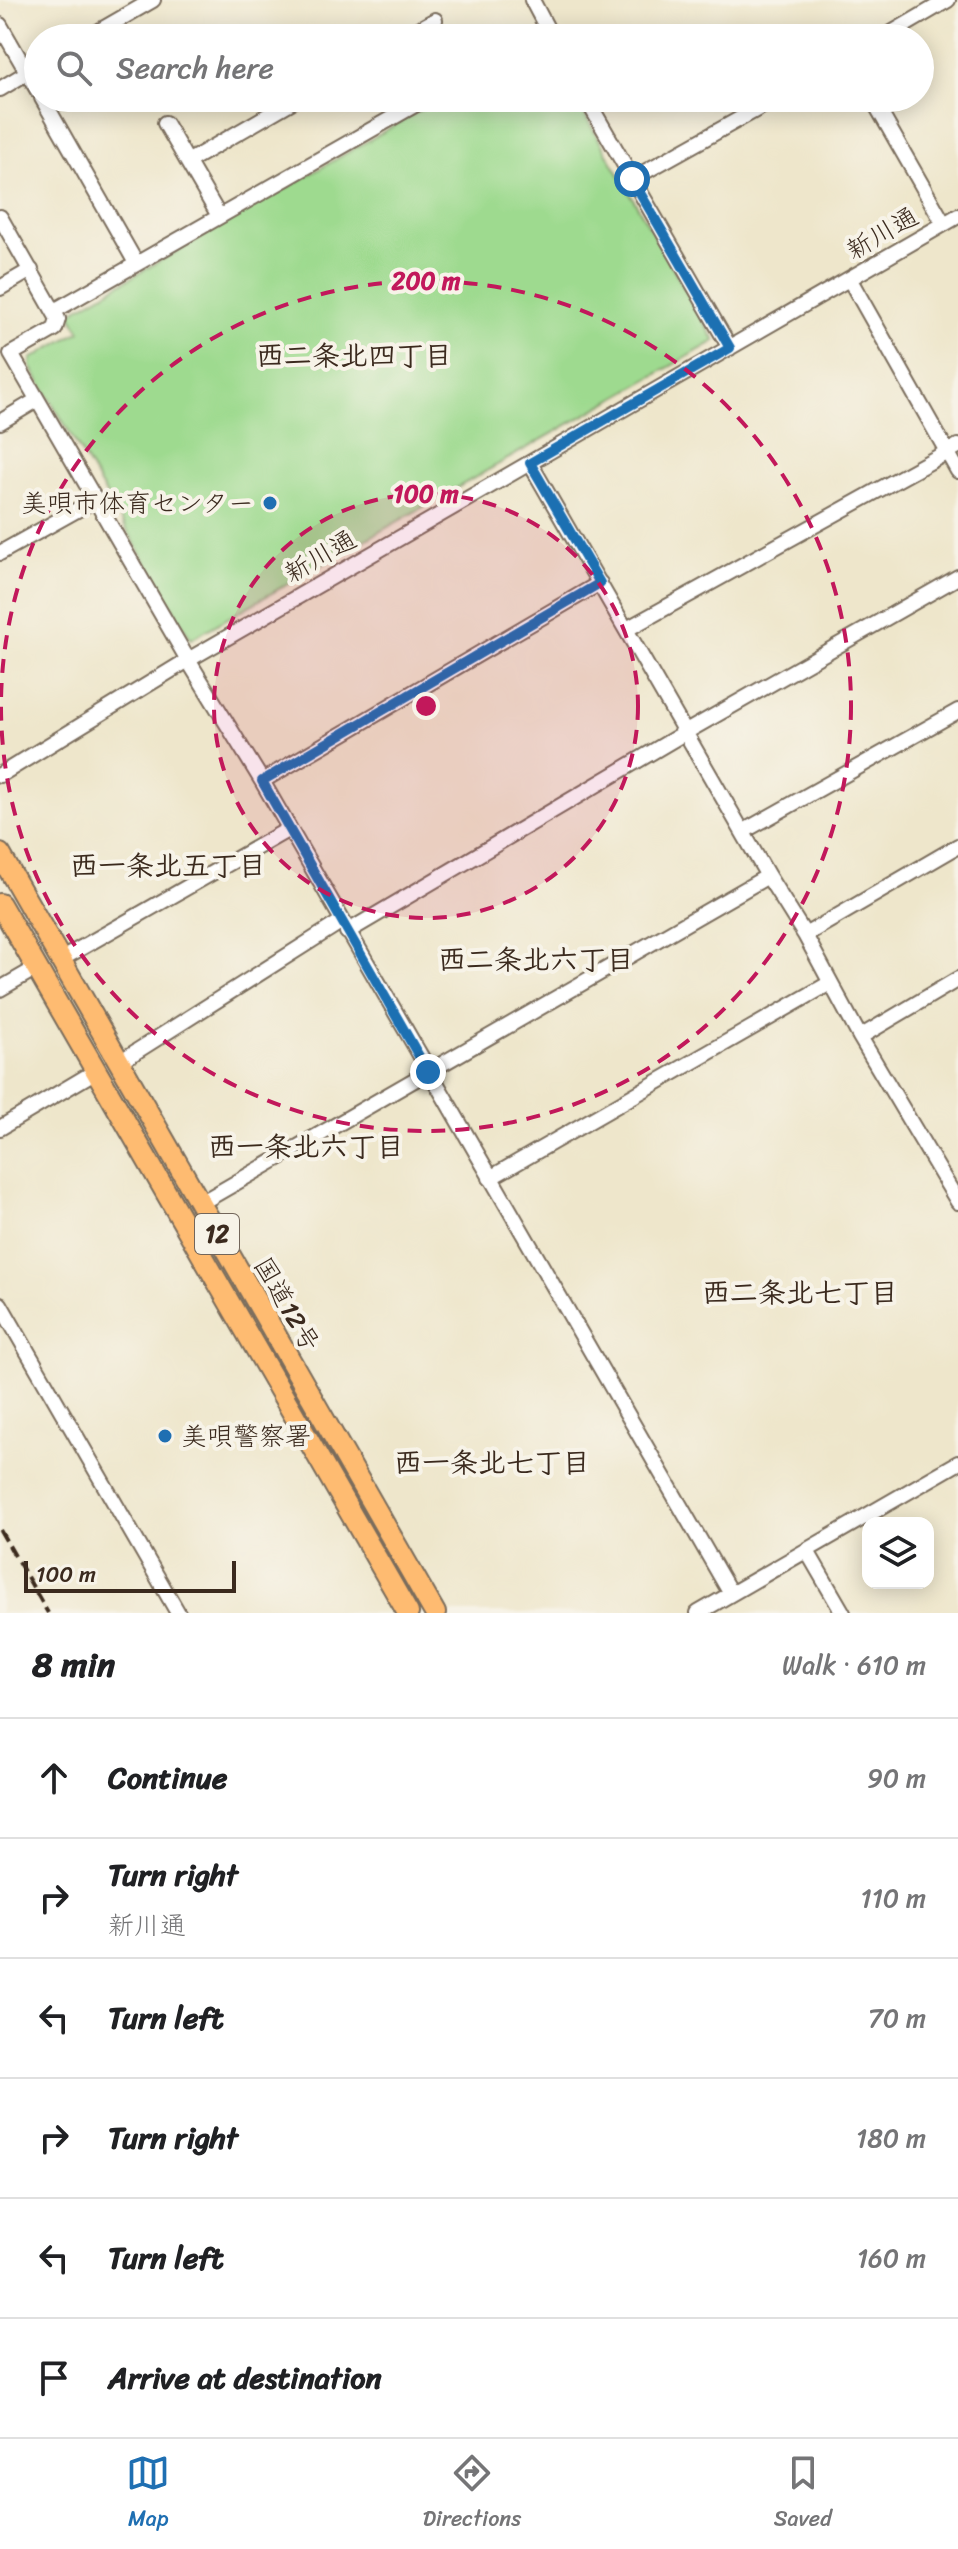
<!DOCTYPE html>
<meta charset="utf-8">
<style>
body{margin:0;font-family:Sriracha,"Klee One",sans-serif;background:#f6f6f6;color:#202124}
.controls{position:absolute;right:24px;bottom:24px;display:grid;overflow:hidden;border-radius:16px;box-shadow:0 4px 20px #0003}
.controls button{width:72px;height:72px;display:grid;place-items:center;padding:0;border:0;border-bottom:2px solid #e0e0e0;background:#fff;color:#202124;font:40px sans-serif}
.scale{position:absolute;left:24px;bottom:20px;width:212px;box-sizing:border-box;padding-left:8px;border:4px solid #3b2a1e;border-top:0;font-size:22px;line-height:28px;white-space:nowrap;color:#3b2a1e;-webkit-text-stroke:6px #f7f3e8;paint-order:stroke}
.stop{position:absolute;width:24px;height:24px;margin:-18px;border:6px solid #1f6fb2;border-radius:50%;background:#fff}
.stop.end{background:#1f6fb2;border-color:#fff;box-shadow:0 2px 8px #0008}
.list{margin:0;padding:0;list-style:none}
h2{display:flex;justify-content:space-between;align-items:center;height:104px;margin:0;padding:0 32px;font-size:34px}
h2 small{font-size:26px;font-weight:400;color:#757577}
.list li{display:grid;grid-template-columns:52px 1fr auto;gap:24px;align-items:center;box-sizing:border-box;height:120px;padding:0 32px;border-top:2px solid #e0e0e0}
.list b{display:block;font-size:30px;white-space:nowrap}
.list p{margin:0;font-size:26px;white-space:nowrap;color:#757577}
.list em{font-size:26px;font-style:normal;color:#757577}
.icon{flex:none;width:44px;height:44px;fill:none;stroke:currentColor;stroke-width:2;stroke-linecap:round;stroke-linejoin:round}
.map{position:relative;flex:none;width:958px;height:1613px;overflow:hidden}
.search{position:absolute;background:#fff;box-shadow:0 4px 20px #0003;left:24px;right:24px;top:24px;height:88px;display:flex;align-items:center;gap:20px;box-sizing:border-box;padding:0 28px;border-radius:44px;color:#757577;font-size:30px}
.sheet{height:824px;background:#fff}
nav{display:flex;justify-content:space-around;align-items:center;box-sizing:border-box;height:112px;border-top:2px solid #e0e0e0;background:#fff;font-size:22px;color:#757577}
nav a{display:grid;justify-items:center;gap:4px}
nav .on{color:#1f6fb2}
.map>svg:first-child{display:block}
.pitch{fill:#9eda8f;stroke:#6c8256;stroke-width:2}
.lines{fill:none;stroke-linecap:round;stroke-linejoin:round}
.minor-casing{stroke:#7a6c5b;stroke-width:18}
.highway-casing{stroke:#7a6c5b;stroke-width:24}
.minor{stroke:#fff;stroke-width:14}
.highway{stroke:#febb71;stroke-width:20}
.rail{stroke:#3b2a1e;stroke-width:4;stroke-dasharray:12 6;stroke-linecap:butt}
.route{stroke:#1f6fb2;stroke-width:10}
.ring{fill:none;stroke:#c2185b;stroke-width:4;stroke-dasharray:14 10}
.poi-dot{fill:#1f6fb2;stroke:#f7f3e8;stroke-width:3}
.labels{text-anchor:middle;stroke-width:8;stroke-linejoin:round;paint-order:stroke}
.shield{fill:#f7f3e8;stroke:#73665b;stroke-width:2}
.shield-label{font-size:24px;font-weight:bold;fill:#3b2a1e}
.street-label{font-size:26px;fill:#3b2a1e;stroke:#f7f3e8}
.poi-label{font-size:26px;fill:#3b2a1e;stroke:#f7f3e8;text-anchor:end}
.neighbourhood-label{font-size:28px;font-weight:bold;fill:#3b2a1e;stroke:#f7f3e8}
.centre{fill:#c2185b;stroke:#f7f3e8;stroke-width:4}
.ring-label{font-size:24px;text-anchor:middle;font-weight:bold;fill:#c2185b;stroke:#f7f3e8;stroke-width:8;stroke-linejoin:round;paint-order:stroke}
</style>
<div class="map">
<svg width="958" height="1613" viewBox="0 0 958 1613">
<rect width="100%" height="100%" fill="#f7f3e8"/>
<filter id="ink" filterUnits="userSpaceOnUse"><feTurbulence type="fractalNoise" baseFrequency=".0125" numOctaves="2"/><feDisplacementMap in="SourceGraphic" scale="16" xChannelSelector="R" yChannelSelector="G"/><feConvolveMatrix kernelMatrix="1 2 1 2 8 2 1 2 1" color-interpolation-filters="sRGB"/></filter>
<filter id="wash" filterUnits="userSpaceOnUse"><feTurbulence type="fractalNoise" baseFrequency=".006" numOctaves="4" result="noise"/><feDisplacementMap in="SourceGraphic" scale="32" xChannelSelector="R" yChannelSelector="G"/><feGaussianBlur stdDeviation="1.8" result="paint"/><feColorMatrix in="noise" values="0 0 0 0 0 0 0 0 0 0 0 0 0 0 0 0 0 1.4 0 .05"/><feComposite in="paint" operator="in"/></filter>
<g filter="url(#wash)">
<rect width="100%" height="100%" fill="#eee6cb"/>
<path class="pitch" d="M 442,98 L 575,98 L 715,341 L 191,639 L 31,367 L 31,359 L 80,331 L 70,313 Z"/>
</g>
<g filter="url(#ink)">
<g class="lines">
<defs>
<path id="minor" d="M 532,0 L 552,38
M 0,25 L 38,91
M 87,38 L 153,0
M 403,38 L 435,20
M 883,38 L 948,0
M 0,89 L 38,66
M 42,98 L 136,263
M 586,98 L 730,348
M 872,98 L 944,224
M 165,123 L 219,216
M 189,161 L 298,98
M 632,179 L 777,98
M 0,217 L 58,319 L 55,329 L 11,354 L 188,660 L 262,781 L 731,1594
M 850,280 L 958,471
M 0,288 L 31,270
M 54,311 L 427,98
M 0,422 L 37,400
M 530,463 L 768,876 L 805,935 L 860,1037 L 958,1202
M 0,553 L 95,500
M 627,629 L 958,446
M 0,775 L 188,660 L 958,216
M 262,781 L 600,583
M 744,831 L 958,711
M 347,932 L 686,732 L 958,577
M 805,935 L 958,846
M 60,960 L 289,829
M 0,989 L 38,967
M 860,1037 L 958,979
M 118,1063 L 342,921
M 0,1128 L 96,1071
M 490,1178 L 830,983
M 199,1204 L 768,876
M 0,1304 L 178,1613
M 807,1551 L 843,1613
M 698,1613 L 958,1463"/>
<path id="highway" d="M 0,854 L 435,1613
M 0,904 L 408,1613"/>
</defs>
<use href="#minor" class="minor-casing"/>
<use href="#highway" class="highway-casing"/>
<use href="#minor" class="minor"/>
<use href="#highway" class="highway"/>
<path class="rail" d="M 0,1530 L 48,1613"/>
</g>
</g>
<g class="lines" filter="url(#ink)">
<path class="route" d="M 428,1072 L 262,781 L 600,583 L 530,463 L 730,348 L 632,179"/>
</g>
<circle cx="426" cy="706" r="212" fill="#c2185b" fill-opacity=".12"/>
<g class="ring">
<circle cx="426" cy="706" r="212"/>
<circle cx="426" cy="706" r="425"/>
</g>
<g class="poi-dot">
<circle cx="270" cy="503" r="8"/>
<circle cx="165" cy="1436" r="8"/>
</g>
<g class="labels">
<rect class="shield" x="195" y="1214" width="44" height="40" rx="6"/>
<g class="shield-label">
<text x="217" y="1242">12</text>
</g>
<g class="street-label">
<text transform="translate(882 233) rotate(-30)" y="9">新川通</text>
<text transform="translate(320 556) rotate(-30)" y="9">新川通</text>
<text transform="translate(287 1304) rotate(60)" y="9">国道12号</text>
</g>
<g class="poi-label">
<text x="254" y="512">美唄市体育センター</text>
<text x="181" y="1445" text-anchor="start">美唄警察署</text>
</g>
<g class="neighbourhood-label">
<text x="354" y="365">西二条北四丁目</text>
<text x="168" y="875">西一条北五丁目</text>
<text x="536" y="969">西二条北六丁目</text>
<text x="306" y="1156">西一条北六丁目</text>
<text x="800" y="1302">西二条北七丁目</text>
<text x="492" y="1472">西一条北七丁目</text>
</g>
</g>
<circle cx="426" cy="706" r="12" class="centre"/>
<g class="ring-label">
<text x="426" y="289">200 m</text>
<text x="426" y="502">100 m</text>
</g>
</svg>
<div class="controls">
<button><svg class="icon" aria-label="layers" viewBox="0 0 24 24"><path d="M12 4l9 5-9 5-9-5zM3 14l9 5 9-5"/></svg></button>
</div>
<div class="scale">100 m</div>
<div class="stop" style="left:632px;top:179px"></div>
<div class="stop end" style="left:428px;top:1072px"></div>
<div class="search"><svg class="icon" aria-label="search" viewBox="0 0 24 24"><circle cx="10" cy="10" r="6"/><path d="M15 15l6 6"/></svg>Search here</div>
</div>
<section class="sheet">
<h2>8 min<small>Walk · 610 m</small></h2>
<ul class="list">
<li><svg class="icon" aria-label="ahead" viewBox="0 0 24 24"><path d="M12 20V5M6 11l6-6 6 6"/></svg><div><b>Continue</b></div><em>90 m</em></li>
<li><svg class="icon" aria-label="right" viewBox="0 0 24 24"><path d="M7 20v-9h11M14 6l5 5-5 5"/></svg><div><b>Turn right</b><p>新川通</p></div><em>110 m</em></li>
<li><svg class="icon" aria-label="left" viewBox="0 0 24 24"><path d="M17 20v-9H6M10 6l-5 5 5 5"/></svg><div><b>Turn left</b></div><em>70 m</em></li>
<li><svg class="icon" aria-label="right" viewBox="0 0 24 24"><path d="M7 20v-9h11M14 6l5 5-5 5"/></svg><div><b>Turn right</b></div><em>180 m</em></li>
<li><svg class="icon" aria-label="left" viewBox="0 0 24 24"><path d="M17 20v-9H6M10 6l-5 5 5 5"/></svg><div><b>Turn left</b></div><em>160 m</em></li>
<li><svg class="icon" aria-label="arrive" viewBox="0 0 24 24"><path d="M6 21V4h12l-3 4 3 4H6"/></svg><div><b>Arrive at destination</b></div></li>
</ul>
</section>
<nav>
<a class="on"><svg class="icon" aria-label="map" viewBox="0 0 24 24"><path d="M3 6l6-2 6 2 6-2v14l-6 2-6-2-6 2zM9 4v14M15 6v14"/></svg>Map</a>
<a><svg class="icon" aria-label="directions" viewBox="0 0 24 24"><path d="M12 3l9 9-9 9-9-9zM9 14v-3h6M13 9l2 2-2 2"/></svg>Directions</a>
<a><svg class="icon" aria-label="saved" viewBox="0 0 24 24"><path d="M7 4h10v16l-5-4-5 4z"/></svg>Saved</a>
</nav>
